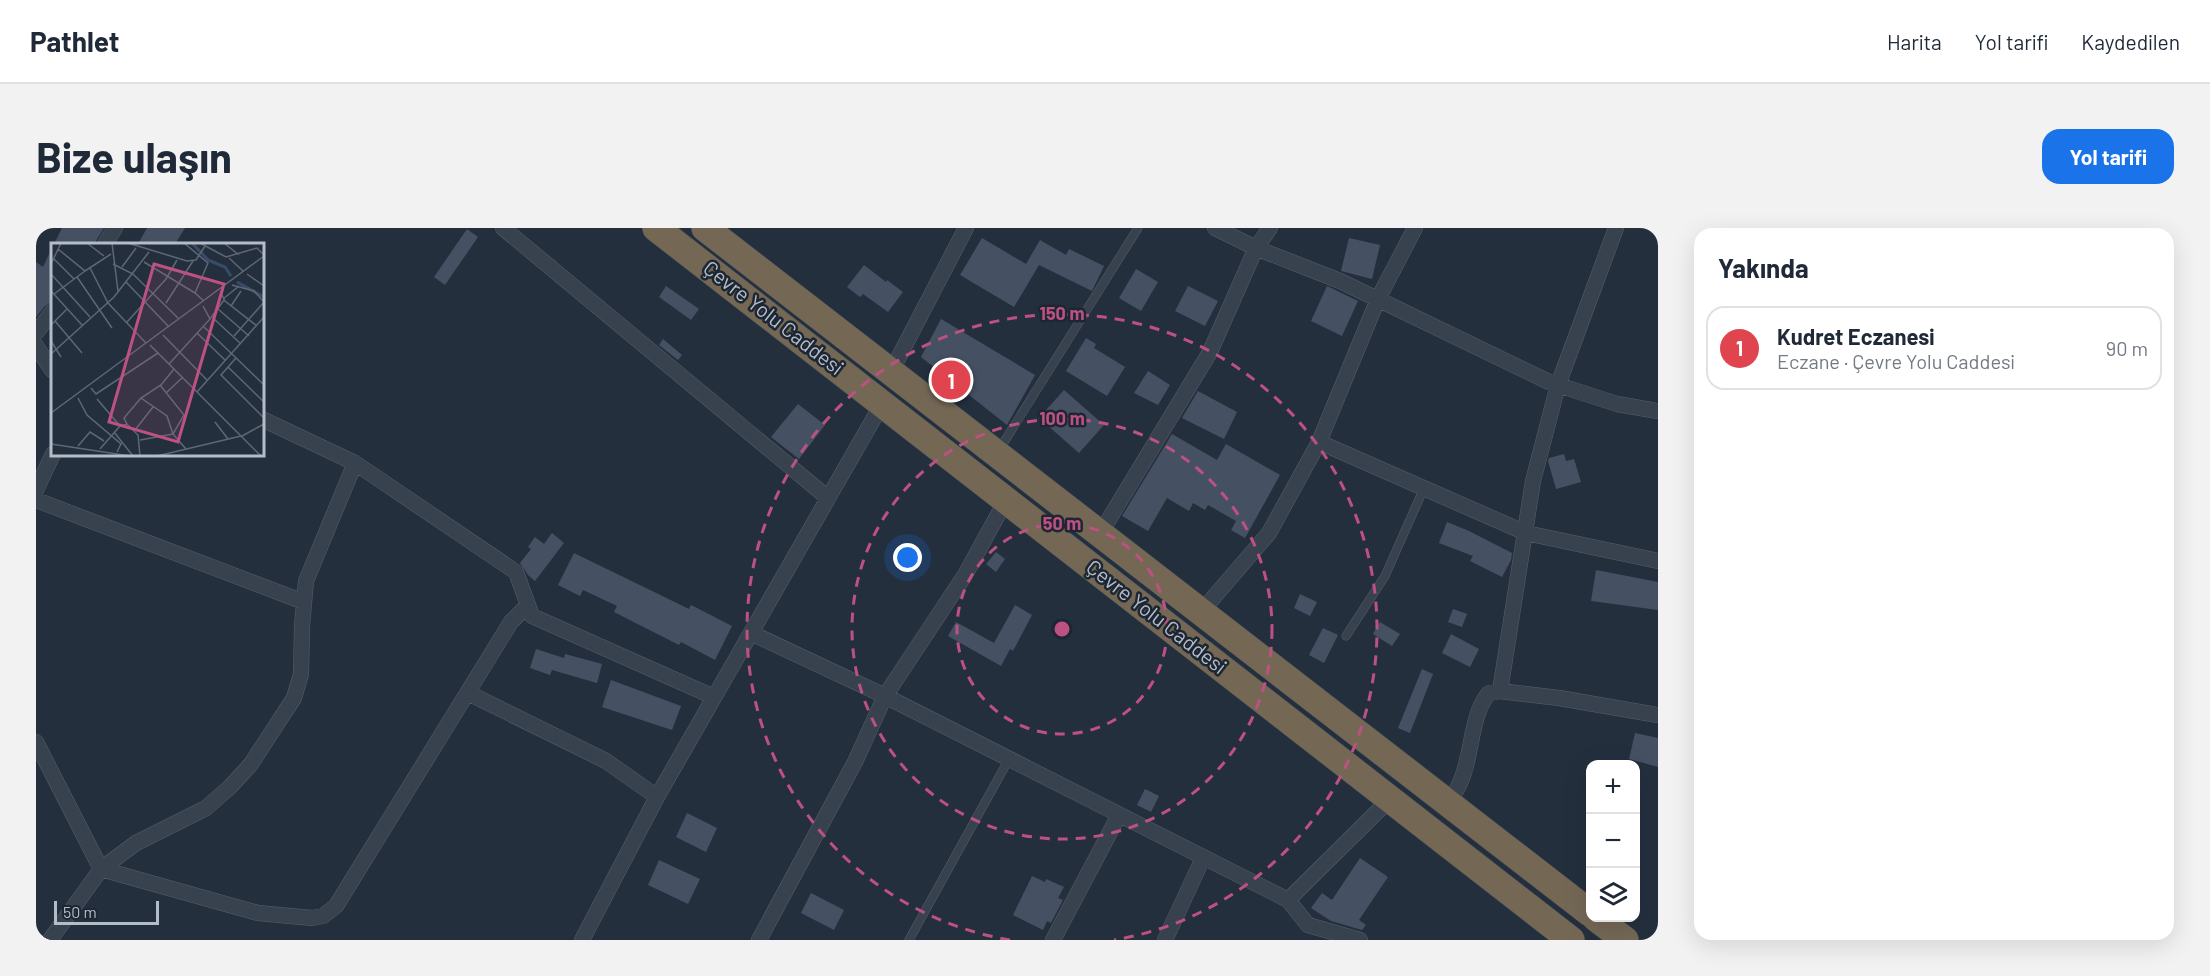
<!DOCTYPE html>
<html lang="tr">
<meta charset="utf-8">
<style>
body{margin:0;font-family:Barlow,sans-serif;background:#f2f2f3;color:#1f2937}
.controls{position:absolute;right:18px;bottom:18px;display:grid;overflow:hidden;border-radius:12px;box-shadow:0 6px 24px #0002}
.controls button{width:54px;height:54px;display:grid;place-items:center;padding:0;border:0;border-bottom:2px solid #e0e1e3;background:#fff;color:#1f2937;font:30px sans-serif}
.scale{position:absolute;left:18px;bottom:15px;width:105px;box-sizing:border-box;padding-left:6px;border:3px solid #b4bcc9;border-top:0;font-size:16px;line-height:21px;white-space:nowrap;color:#b4bcc9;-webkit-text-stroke:4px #1d2633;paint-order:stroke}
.you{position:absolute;left:872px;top:330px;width:21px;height:21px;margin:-15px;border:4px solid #fff;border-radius:50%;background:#1a73e8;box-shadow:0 0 0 9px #1a73e833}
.badge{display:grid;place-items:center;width:39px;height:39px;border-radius:50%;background:#1a73e8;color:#fff;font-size:20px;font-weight:700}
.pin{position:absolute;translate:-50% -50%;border:3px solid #fff;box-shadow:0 2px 6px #0006}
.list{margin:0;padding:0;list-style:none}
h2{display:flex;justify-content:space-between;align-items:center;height:78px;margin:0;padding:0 24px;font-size:26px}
h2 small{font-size:20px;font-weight:400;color:#747a83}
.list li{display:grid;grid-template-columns:39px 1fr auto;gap:18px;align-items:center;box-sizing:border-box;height:84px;margin:0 12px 12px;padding:0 12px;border:2px solid #e0e1e3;border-radius:18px}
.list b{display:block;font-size:22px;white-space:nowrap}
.list p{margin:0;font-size:20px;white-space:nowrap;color:#747a83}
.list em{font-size:20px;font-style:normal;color:#747a83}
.icon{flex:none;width:33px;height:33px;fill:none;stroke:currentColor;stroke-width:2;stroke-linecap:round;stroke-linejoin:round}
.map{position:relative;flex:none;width:1622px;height:712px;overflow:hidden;border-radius:18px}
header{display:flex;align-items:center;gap:36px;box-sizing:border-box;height:84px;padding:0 30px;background:#fff;border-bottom:2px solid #e0e1e3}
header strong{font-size:28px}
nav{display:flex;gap:33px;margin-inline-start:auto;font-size:21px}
.intro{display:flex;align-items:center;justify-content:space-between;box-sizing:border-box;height:144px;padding:0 36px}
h1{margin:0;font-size:42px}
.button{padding:15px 27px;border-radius:18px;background:#1a73e8;color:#fff;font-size:21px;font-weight:700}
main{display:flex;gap:36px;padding:0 36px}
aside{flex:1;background:#fff;border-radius:18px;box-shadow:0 6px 24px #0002}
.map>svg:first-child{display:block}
.building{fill:#455162}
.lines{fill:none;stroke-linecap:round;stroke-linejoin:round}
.lane-casing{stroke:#565f6c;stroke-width:9}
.street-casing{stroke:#565f6c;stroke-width:16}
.highway-casing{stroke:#434c59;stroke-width:28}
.lane{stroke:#38414e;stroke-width:8}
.street{stroke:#38414e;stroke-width:15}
.highway{stroke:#746855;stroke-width:27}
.ring{fill:none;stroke:#bd5182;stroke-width:3;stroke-dasharray:10 8}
.labels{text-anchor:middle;stroke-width:5;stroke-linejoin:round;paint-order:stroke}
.street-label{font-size:21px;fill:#b4bcc9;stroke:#1d2633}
.inset-river{fill:none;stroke:#394c67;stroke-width:3}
.inset-road{fill:none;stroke:#5e6776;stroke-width:1.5}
.view{fill:#bd5182;fill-opacity:0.15;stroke:#bd5182;stroke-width:3}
.inset-edge{fill:none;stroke:#b4bcc9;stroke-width:3}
.centre{fill:#bd5182;stroke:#1d2633;stroke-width:3}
.ring-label{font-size:18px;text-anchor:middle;font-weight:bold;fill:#bd5182;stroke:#1d2633;stroke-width:5;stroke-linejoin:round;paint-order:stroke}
</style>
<header>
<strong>Pathlet</strong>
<nav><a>Harita</a><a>Yol tarifi</a><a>Kaydedilen</a></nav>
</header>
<div class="intro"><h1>Bize ulaşın</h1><a class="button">Yol tarifi</a></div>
<main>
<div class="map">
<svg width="1622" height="712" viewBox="0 0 1622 712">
<rect width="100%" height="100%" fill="#242f3e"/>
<path class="building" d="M 26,0 L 68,0 L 58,16 L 18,16 Z
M 111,0 L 149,0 L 139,16 L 102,16 Z
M 431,1 L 442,9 L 409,57 L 398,49 Z
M 946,10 L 990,36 L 1004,12 L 1030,27 L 1033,21 L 1068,38 L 1056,63 L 1003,37 L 978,79 L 924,47 Z
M 1313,10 L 1344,17 L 1336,51 L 1305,43 Z
M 16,20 L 16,74 L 9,78 L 0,89 L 0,34 L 7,39 Z
M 828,37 L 850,54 L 851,52 L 867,64 L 852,84 L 827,66 L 824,69 L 811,59 Z
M 1100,41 L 1122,54 L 1105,83 L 1083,70 Z
M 630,58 L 663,81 L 655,92 L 623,69 Z
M 1152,58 L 1182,73 L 1169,98 L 1139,83 Z
M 1291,58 L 1322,73 L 1306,108 L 1275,93 Z
M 905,91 L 999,147 L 971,197 L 885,129 Z
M 1050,110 L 1060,116 L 1058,120 L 1089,139 L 1071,168 L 1030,143 Z
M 627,111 L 646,127 L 642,132 L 623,117 Z
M 1112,143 L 1134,157 L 1122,177 L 1098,165 Z
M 1028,162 L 1068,197 L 1043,225 L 1003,190 Z
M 1162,163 L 1201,184 L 1188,211 L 1146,190 Z
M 762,176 L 789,197 L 763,231 L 735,209 Z
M 1136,206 L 1181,232 L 1190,216 L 1244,247 L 1209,310 L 1195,302 L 1200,293 L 1172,277 L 1169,282 L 1157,275 L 1153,283 L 1131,270 L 1112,303 L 1086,288 Z
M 1528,226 L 1530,233 L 1538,231 L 1545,254 L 1520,261 L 1512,233 L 1513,230 Z
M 1411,294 L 1433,303 L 1476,325 L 1475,332 L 1466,349 L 1434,333 L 1437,328 L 1403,315 Z
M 516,305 L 528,315 L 499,353 L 492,347 L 484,335 L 495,321 L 492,319 L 499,309 L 508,316 Z
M 960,324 L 969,331 L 960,344 L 950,336 Z
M 538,325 L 653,381 L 655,377 L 696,398 L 679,432 L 645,414 L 643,417 L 578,384 L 581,378 L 547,362 L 544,368 L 522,357 Z
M 1560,342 L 1622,354 L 1622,382 L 1555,373 Z
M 1264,366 L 1281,374 L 1274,388 L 1258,380 Z
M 979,377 L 996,387 L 977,423 L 974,421 L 965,438 L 912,408 L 920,394 L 958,415 Z
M 1417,381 L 1431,386 L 1426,399 L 1412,394 Z
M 1344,394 L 1364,406 L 1356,418 L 1337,406 Z
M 1287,400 L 1302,407 L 1288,435 L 1273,427 Z
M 1415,406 L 1443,421 L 1434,439 L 1406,425 Z
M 500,421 L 528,430 L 529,426 L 566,436 L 561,455 L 516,442 L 514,447 L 494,440 Z
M 1386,441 L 1397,446 L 1374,505 L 1362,500 Z
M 575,452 L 645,478 L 636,502 L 566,479 Z
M 1599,505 L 1622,510 L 1622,539 L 1593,531 Z
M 1109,561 L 1123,568 L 1115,584 L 1101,577 Z
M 651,585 L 681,600 L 670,624 L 640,609 Z
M 1324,630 L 1352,649 L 1323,692 L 1330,697 L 1326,702 L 1295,693 L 1275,680 L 1286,665 L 1296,672 Z
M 623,632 L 664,651 L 652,676 L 612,657 Z
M 996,648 L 1009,654 L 1010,651 L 1028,659 L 1022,670 L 1027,672 L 1015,695 L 1011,693 L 1007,702 L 977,687 Z
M 775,665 L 808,682 L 798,702 L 765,685 Z"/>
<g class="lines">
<defs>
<path id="lane" d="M 963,222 L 1102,0
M 1310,408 L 1349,348 L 1388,260
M 873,712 L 973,531"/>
<path id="street" d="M 467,0 L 792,270
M 1179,0 L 1220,20 L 1304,53 L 1513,154 L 1581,176 L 1622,183
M 69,16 L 79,0
M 0,105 L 16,84
M 0,118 L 16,142
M 855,144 L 930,0
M 226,191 L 319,235
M 1283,214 L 1490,305 L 1622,333
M 0,262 L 17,226
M 0,272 L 268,374
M 1064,306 L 1174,124 L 1220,20 L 1234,0
M 1165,384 L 1233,305 L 1283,214 L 1342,71 L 1379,0
M 715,405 L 849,468 L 1252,672 L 1354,571
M 1464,463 L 1497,253 L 1522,157 L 1580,0
M 432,465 L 570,533 L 621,569
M 0,514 L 65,641 L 222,685 L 276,690 L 287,688 L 300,678 L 475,394 L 491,378
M 1410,574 C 1414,569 1420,564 1422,559 C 1437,532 1433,488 1453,465 L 1464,463 L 1523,470 L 1622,487
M 1252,672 L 1272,697 L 1324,712
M 14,712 L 65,641 L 100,615 L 170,580 L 194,559 L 215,536 L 239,499 L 258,470 L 265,446 L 266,398 L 270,353 L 319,235 L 480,344 L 496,388 L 678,469
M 546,712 L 621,569 L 846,176
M 723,712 L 819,534 L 849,468 L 929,347 L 970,272
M 1017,712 L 1083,587
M 1129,712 L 1167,630"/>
<path id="highway" d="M 620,0 L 1535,712
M 669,0 L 1554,685
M 1560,690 L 1589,712"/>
</defs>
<use href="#lane" class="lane-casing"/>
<use href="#street" class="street-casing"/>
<use href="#highway" class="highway-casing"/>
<use href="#lane" class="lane"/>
<use href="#street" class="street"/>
<use href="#highway" class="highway"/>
</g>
<g class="ring">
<circle cx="1026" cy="401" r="105"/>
<circle cx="1026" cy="401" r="210"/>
<path d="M974 712A315 315 0 1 1 1078 712"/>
</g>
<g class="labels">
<g class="street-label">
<text transform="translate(737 90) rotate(38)" y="7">Çevre Yolu Caddesi</text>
<text transform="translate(1120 389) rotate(38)" y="7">Çevre Yolu Caddesi</text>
</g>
</g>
<g transform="translate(15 15)">
<rect width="213" height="213" fill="#242f3e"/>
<path class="inset-river" d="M 141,0 L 157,17 L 174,24 L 180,33M 186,39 L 213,54"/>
<path class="inset-road" d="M 36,0 L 53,13M 61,0 L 67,48M 77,0 L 136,18 L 145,17 L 154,3M 133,0 L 157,20 L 144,50 L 153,58M 149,0 L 175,14 L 206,5 L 213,12M 173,0 L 188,12M 7,6 L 34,28 L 60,11M 2,15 L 23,36M 178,15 L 192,28M 93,19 L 144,50M 0,21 L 10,0M 62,21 L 82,31 L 127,75M 71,24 L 85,5M 39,25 L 57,60 L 95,100M 0,31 L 39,74M 196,31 L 213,43M 26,34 L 61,85M 75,39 L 118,84M 181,42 L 203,48 L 213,59M 0,48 L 31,82M 170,50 L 174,58 L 206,83M 3,51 L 34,28M 172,56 L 188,43M 115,60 L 142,18M 180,63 L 190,48M 167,66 L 198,93M 162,75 L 190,101M 159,76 L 173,57M 4,78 L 31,110M 76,79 L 115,36 L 126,17M 0,82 L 16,66M 152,83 L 213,142M 146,90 L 174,117M 112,92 L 156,137M 183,93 L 213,59M 0,98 L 10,114M 99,102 L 210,213M 0,111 L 63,54 L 98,9M 185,115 L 170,132 L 213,175M 118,121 L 159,76 L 152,63M 177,124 L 213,159M 123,126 L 110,142 L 90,155 L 116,173 L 122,191 L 135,206M 40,145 L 45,151 L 107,110M 146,149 L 213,74M 115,150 L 131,135M 27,155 L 36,172 L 70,201 L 66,209M 46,156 L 69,183M 0,170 L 213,13M 164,179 L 177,196M 76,181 L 73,175 L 90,155M 84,187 L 102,164M 63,189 L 82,213M 191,193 L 213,181M 89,197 L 122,191 L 133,172 L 109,142M 0,201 L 79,213M 27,203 L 39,189 L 53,198M 49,206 L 69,183 L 76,181 L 87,192 L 89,213M 106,213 L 190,193"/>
<path class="view" d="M 103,21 L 173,41 L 127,199 L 58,179 Z"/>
<rect width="213" height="213" class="inset-edge"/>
</g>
<circle cx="1026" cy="401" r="9" class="centre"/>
<g class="ring-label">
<text x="1026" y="92">150 m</text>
<text x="1026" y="197">100 m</text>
<text x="1026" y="302">50 m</text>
</g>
</svg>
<div class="controls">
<button>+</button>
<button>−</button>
<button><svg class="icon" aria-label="layers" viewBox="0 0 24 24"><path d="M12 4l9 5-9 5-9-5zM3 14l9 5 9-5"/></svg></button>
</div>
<div class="scale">50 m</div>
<div class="you"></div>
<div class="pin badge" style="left:915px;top:152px;background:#e0444e">1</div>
</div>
<aside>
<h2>Yakında<small></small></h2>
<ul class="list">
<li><span class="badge" style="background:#e0444e">1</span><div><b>Kudret Eczanesi</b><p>Eczane · Çevre Yolu Caddesi</p></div><em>90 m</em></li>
</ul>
</aside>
</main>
